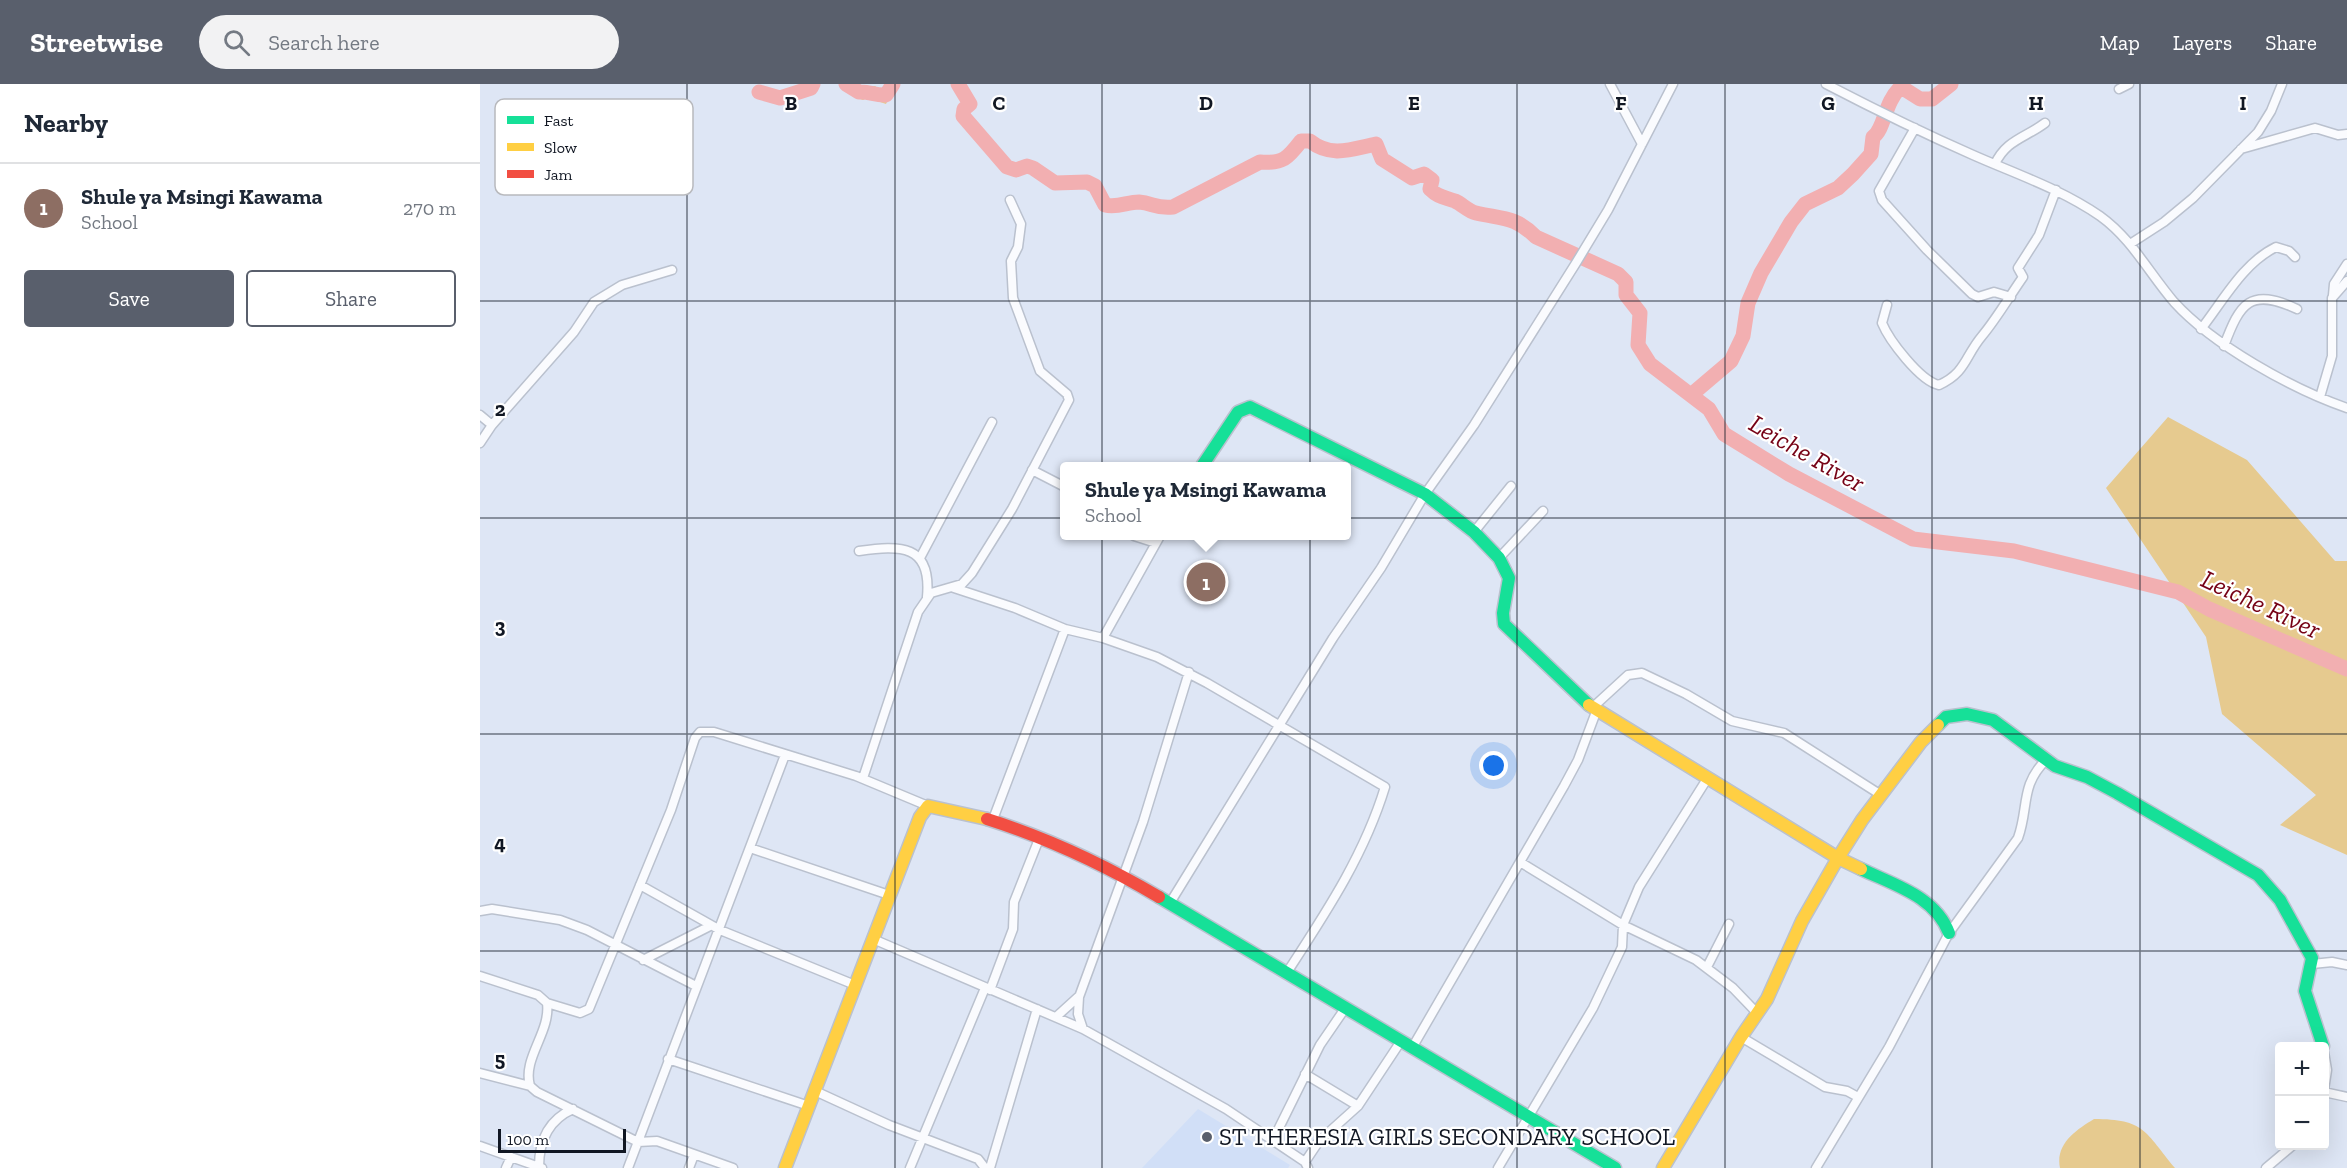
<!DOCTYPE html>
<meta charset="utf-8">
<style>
body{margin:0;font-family:"Zilla Slab",serif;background:#f2f2f3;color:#1f2937}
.controls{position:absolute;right:18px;bottom:18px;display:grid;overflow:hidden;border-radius:6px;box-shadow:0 6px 24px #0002}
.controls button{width:54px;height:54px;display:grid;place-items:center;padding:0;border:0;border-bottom:2px solid #e0e1e3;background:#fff;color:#1f2937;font:30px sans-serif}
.scale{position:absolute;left:18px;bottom:15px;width:128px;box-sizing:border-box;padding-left:6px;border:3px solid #111723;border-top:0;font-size:16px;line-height:21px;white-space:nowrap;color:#111723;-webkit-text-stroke:4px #fff;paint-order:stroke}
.you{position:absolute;left:1014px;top:682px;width:21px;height:21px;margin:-15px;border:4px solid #fff;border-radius:50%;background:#1a73e8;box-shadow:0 0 0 9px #1a73e833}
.badge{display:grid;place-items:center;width:39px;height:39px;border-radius:50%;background:#595f6c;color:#fff;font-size:20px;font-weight:700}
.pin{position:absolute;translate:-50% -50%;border:3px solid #fff;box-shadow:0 2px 6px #0006}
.popup{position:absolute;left:580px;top:378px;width:291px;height:78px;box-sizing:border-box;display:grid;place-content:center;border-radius:6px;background:#fff;filter:drop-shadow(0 2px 4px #0005);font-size:20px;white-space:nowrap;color:#747a83}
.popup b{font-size:22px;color:#1f2937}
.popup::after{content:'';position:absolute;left:50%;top:100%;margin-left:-12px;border:12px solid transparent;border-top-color:#fff}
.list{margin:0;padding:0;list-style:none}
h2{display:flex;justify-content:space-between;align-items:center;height:78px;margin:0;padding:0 24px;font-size:26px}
h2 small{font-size:20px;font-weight:400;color:#747a83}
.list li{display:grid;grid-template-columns:39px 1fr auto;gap:18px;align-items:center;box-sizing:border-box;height:90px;padding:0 24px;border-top:2px solid #e0e1e3}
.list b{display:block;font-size:22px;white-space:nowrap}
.list p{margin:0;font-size:20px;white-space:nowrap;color:#747a83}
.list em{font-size:20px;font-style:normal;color:#747a83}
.actions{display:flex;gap:12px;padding:18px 24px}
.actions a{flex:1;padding:14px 0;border:2px solid #595f6c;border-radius:6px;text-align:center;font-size:21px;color:#595f6c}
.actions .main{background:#595f6c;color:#fff}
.icon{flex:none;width:33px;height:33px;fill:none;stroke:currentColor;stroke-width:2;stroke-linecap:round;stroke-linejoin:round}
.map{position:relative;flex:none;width:1867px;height:1084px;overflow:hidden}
header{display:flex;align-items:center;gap:36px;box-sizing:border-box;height:84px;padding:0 30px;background:#595f6c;color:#fff}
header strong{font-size:28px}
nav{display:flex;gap:33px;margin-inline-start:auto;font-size:21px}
.search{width:420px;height:54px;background:#f2f2f3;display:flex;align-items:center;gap:15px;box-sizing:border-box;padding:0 21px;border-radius:33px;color:#747a83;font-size:22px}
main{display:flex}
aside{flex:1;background:#fff}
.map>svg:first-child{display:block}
.built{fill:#d1dff7}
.green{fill:#e6ca8f}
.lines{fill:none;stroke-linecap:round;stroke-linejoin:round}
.river{stroke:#f2afb1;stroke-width:15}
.street-casing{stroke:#bac1ce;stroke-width:11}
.fast-casing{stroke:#bac1ce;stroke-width:15}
.slow-casing{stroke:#bac1ce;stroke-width:15}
.jam-casing{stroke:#bac1ce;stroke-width:15}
.street{stroke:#fafbfe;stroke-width:8}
.fast{stroke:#16e098;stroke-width:12}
.slow{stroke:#ffcf43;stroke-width:12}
.jam{stroke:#f24e42;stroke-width:12}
.grid{fill:none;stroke:#111723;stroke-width:1.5;stroke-opacity:0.55}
.poi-dot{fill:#595f6c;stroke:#fff;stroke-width:2}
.labels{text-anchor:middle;stroke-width:4.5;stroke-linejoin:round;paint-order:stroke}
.poi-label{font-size:24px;fill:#111723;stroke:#fff;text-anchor:start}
.water-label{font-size:26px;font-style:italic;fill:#760216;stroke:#fff}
.key{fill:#fff;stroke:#b8b9bd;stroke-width:1.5}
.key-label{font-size:16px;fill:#111723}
.grid-label{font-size:20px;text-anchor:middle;font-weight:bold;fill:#111723;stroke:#fff;stroke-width:4.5;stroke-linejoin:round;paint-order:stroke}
</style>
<header>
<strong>Streetwise</strong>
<div class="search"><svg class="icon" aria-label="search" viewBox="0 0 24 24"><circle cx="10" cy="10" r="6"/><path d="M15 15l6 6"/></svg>Search here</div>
<nav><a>Map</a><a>Layers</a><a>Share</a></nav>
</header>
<main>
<aside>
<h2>Nearby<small></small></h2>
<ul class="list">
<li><span class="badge" style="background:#8d6e63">1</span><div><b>Shule ya Msingi Kawama</b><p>School</p></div><em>270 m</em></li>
</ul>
<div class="actions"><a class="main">Save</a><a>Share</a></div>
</aside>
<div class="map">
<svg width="1867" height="1084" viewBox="0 0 1867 1084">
<rect width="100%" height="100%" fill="#dee6f5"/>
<path class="built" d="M 718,1025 L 810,1081 L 808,1084 L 662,1084 Z"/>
<path class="green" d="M 408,0 L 415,0 L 406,20 L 394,16 L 392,11 L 383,16 L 375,13 L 381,4 L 395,2 L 400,6 Z
M 1688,333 L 1767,376 L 1855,477 L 1867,477 L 1867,771 L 1800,741 L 1836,711 L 1742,630 L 1726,553 L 1626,404 Z
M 1614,1035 C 1665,1035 1665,1048 1695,1084 L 1580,1084 C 1575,1060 1596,1046 1614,1035 Z"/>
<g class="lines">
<path class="river" d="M 366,0 L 379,8 C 389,7 396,12 406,11 L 413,0
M 478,0 L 490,20 L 484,25 L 483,32 L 527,83 L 536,86 L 547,82 L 553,84 L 575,99 L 607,98 L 615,102 L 625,121 C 638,124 647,118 659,118 C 673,119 676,125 693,123 L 780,78 C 803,80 808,74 821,57 L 830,57 C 851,74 872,65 896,60 L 902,75 L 932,94 L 944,90 L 952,96 L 950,105 C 958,113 964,113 975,117 C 982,120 988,127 996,129 C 1022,135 1035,132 1056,153 L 1138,190 L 1146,198 L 1146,211 L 1160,229 L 1158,261 L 1170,280 L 1229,325 L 1244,350 L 1309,390 L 1433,455 L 1534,467 L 1698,508 L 1729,525 L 1867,585
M 279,8 L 300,14 L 331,4 L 333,0
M 1211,311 L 1251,277 L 1263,252 L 1268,219 L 1281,189 L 1311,138 L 1325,120 L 1358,104 L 1373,90 L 1391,70 L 1393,53 C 1405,45 1404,18 1421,3 L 1440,15 L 1452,15 L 1471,0"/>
<defs>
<path id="street" d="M 1130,0 L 1162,60
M 1346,0 C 1394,25 1443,49 1493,71 C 1536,90 1581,105 1620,132 C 1652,155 1669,189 1694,218 C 1733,261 1812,305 1867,324
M 1639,5 L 1649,0
M 1435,44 L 1399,107 L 1402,116 L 1447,166 L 1492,210 L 1498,213 L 1514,208 L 1531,213
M 1761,65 L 1835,44 L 1858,51 L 1867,50
M 1515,80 C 1526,56 1545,54 1565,39
M 1650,160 L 1684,138 L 1713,114 L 1778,48 L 1791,27 L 1802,0
M 1853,211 L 1854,200 L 1867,180
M 1407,221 L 1402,239 C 1409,256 1440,297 1459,301 C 1486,289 1485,272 1502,252 C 1517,234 1529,213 1543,193 L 1538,184 L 1559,151 L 1576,106
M 1721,245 C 1743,217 1763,179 1796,163 L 1809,167 L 1815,173
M 1744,262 C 1760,219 1770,203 1817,225
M 1840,313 L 1852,272 L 1852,214 L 1867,197
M 0,331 L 12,341
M 0,359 L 12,341 L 94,248 L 114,218 L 142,201 L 192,186
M 552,386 L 585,403
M 994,448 L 1031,402
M 654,452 L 676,459
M 379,467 C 420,461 452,460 447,513
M 440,474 L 512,338
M 1019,474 L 1063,427
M 474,504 L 535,524 L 585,545 L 623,554 L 677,573 L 727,599 L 905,703 C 884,772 845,830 806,890
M 623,554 L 680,452
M 1112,624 L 1148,591 L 1162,589 L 1206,610 L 1252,637 L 1304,649 L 1401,711
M 383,694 L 438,528 L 451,509 L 482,500 L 492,489 L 532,425 L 589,316 L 587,310 L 560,287 L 533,214 L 531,177 L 538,163 L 541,140 L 530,116
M 512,738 L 585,545
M 270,764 L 409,811
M 1040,778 L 1143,841 L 1216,876 L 1253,904 L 1278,930
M 160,801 L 240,846 L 375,901
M 690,819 L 853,554 L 901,484 L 945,410 L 994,341 L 1096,179 L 1128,126 L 1193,0
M 0,827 L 12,825 L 80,836 L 107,846 L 216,902
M 393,855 L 603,945 L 746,1025 L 825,1078 L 828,1084
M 163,876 L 230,842
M 1832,880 L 1852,878 L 1867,881
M 1227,883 L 1249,840
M 0,892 L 58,911 L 67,919 C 71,948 42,974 50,1002 L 57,1008 L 158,1058 L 177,1057 L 253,1084
M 510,906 L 533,845 L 534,818 L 559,755
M 67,919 L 100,929 L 109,925 L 191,726 L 215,654 L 220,648 L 234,648 L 376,692 L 448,722
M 576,933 L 598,913
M 603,945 L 598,930 L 599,913 L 663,738 L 709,588
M 1261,953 L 1345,1003 L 1367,1007 L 1378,1013
M 932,964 L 1084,702 L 1098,676 L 1116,628
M 1844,968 L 1847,986 L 1844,1006
M 188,975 L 329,1022
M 0,989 L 50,1002
M 825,990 L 878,1022
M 335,1007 L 409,1041 L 498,1075 L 505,1084
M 1844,1008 L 1867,1013
M 793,1056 L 840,961 L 866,923
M 0,1062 L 62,1084
M 825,1078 L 839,1057 L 878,1022 L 921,957
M 59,1083 C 59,1057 68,1036 93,1025
M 26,1084 L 31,1073
M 148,1084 L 305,671
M 209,1084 L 214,1071
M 430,1084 L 505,904
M 510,1084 L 557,925
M 1018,1084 L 1113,924 L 1142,863 L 1143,841 L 1159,803 L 1227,695
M 1336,1084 L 1409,963 L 1469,849 L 1538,754 C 1549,724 1540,701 1566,676
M 1786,1084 L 1812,1062"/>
<path id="fast" d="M 722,382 L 758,328 L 770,323 L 945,410 L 994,448 L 1019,474 L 1029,494 L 1023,529 L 1024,540 L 1109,621
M 1458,641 L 1466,633 L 1487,630 L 1513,636 L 1575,682 L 1607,693 L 1637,709 L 1778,791 L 1800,816 L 1832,874 L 1825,907 L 1843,962
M 1381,785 C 1414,801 1455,812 1469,849
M 679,813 L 1135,1084"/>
<path id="slow" d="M 1109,621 L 1358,774 L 1381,785
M 305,1084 L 440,733 L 448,722 L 507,735
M 1183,1084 L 1261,953 L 1287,915 L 1322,837 L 1358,774 L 1382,736 L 1441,658 L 1458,641"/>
<path id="jam" d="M 507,735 C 567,754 625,781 679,813"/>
</defs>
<use href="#street" class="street-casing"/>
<use href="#fast" class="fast-casing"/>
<use href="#slow" class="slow-casing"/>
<use href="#jam" class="jam-casing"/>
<use href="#street" class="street"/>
<use href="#fast" class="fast"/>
<use href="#slow" class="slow"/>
<use href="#jam" class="jam"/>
</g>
<path class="grid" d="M 207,0 L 207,1084M 415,0 L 415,1084M 622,0 L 622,1084M 830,0 L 830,1084M 1037,0 L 1037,1084M 1245,0 L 1245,1084M 1452,0 L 1452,1084M 1660,0 L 1660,1084M 0,217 L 1867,217M 0,434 L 1867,434M 0,650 L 1867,650M 0,867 L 1867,867"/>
<circle class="poi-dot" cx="727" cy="1053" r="6"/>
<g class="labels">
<g class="poi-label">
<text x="739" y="1061">ST THERESIA GIRLS SECONDARY SCHOOL</text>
</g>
<g class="water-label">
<text transform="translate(1327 369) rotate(30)" y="9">Leiche River</text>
<text transform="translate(1781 520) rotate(25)" y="9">Leiche River</text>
</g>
</g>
<rect x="15" y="15" width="198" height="96" rx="9" class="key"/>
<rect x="27" y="32" width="27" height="8" fill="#16e098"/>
<rect x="27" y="59" width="27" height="8" fill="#ffcf43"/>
<rect x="27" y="86" width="27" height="8" fill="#f24e42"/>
<g class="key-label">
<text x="64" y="42">Fast</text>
<text x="64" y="69">Slow</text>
<text x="64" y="96">Jam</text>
</g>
<g class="grid-label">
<text x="311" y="26">B</text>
<text x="519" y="26">C</text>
<text x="726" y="26">D</text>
<text x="934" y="26">E</text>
<text x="1141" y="26">F</text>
<text x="1348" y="26">G</text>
<text x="1556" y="26">H</text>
<text x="1763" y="26">I</text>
<text x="20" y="332">2</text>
<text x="20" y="549">3</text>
<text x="20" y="766">4</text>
<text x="20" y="982">5</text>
</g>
</svg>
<div class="controls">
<button>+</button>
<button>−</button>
</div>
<div class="scale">100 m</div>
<div class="you"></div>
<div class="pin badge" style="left:726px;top:498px;background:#8d6e63">1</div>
<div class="popup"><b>Shule ya Msingi Kawama</b>School</div>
</div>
</main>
